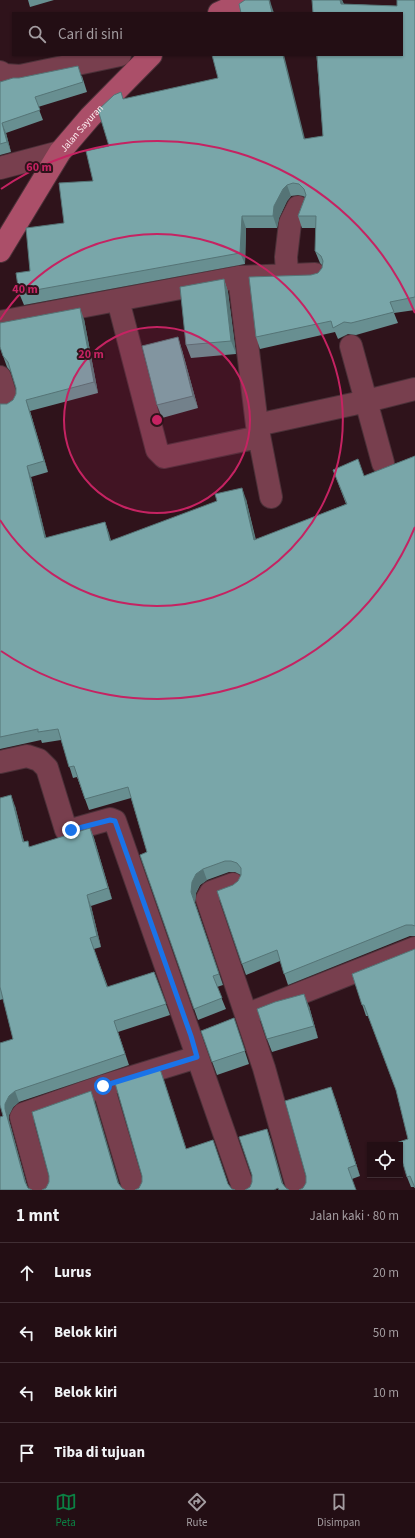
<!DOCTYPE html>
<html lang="id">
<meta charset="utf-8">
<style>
body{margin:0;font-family:"Source Sans 3",sans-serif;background:#2f1c22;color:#f1f3f6}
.controls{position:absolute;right:12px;bottom:12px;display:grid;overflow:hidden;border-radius:0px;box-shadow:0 1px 3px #0004}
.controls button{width:36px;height:36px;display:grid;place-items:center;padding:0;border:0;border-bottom:1px solid #402e34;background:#230e14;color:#f1f3f6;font:20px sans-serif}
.stop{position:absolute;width:12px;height:12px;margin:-9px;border:3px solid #1a73e8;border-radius:50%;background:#fff}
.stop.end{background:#1a73e8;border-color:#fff;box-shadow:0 1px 4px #0008}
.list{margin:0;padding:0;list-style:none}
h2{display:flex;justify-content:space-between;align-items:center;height:52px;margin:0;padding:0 16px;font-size:17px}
h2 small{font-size:13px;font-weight:400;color:#a39ca0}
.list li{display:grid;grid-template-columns:26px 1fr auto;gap:12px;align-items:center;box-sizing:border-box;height:60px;padding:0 16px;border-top:1px solid #402e34}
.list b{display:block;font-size:15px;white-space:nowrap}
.list em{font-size:13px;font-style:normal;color:#a39ca0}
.icon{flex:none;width:22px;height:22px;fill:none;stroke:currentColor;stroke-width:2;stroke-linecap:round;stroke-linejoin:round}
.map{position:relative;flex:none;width:415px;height:1190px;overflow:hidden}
.search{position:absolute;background:#230e14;box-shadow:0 1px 3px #0004;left:12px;right:12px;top:12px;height:44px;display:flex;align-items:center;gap:10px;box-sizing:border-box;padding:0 14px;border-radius:0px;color:#a39ca0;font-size:15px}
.sheet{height:292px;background:#230e14}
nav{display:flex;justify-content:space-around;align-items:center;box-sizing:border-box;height:56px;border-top:1px solid #402e34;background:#230e14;font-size:11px;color:#a39ca0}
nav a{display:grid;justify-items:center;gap:2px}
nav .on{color:#0b8043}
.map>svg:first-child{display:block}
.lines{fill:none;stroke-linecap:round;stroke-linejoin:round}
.street-casing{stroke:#4c3139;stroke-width:24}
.secondary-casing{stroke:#4c3139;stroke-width:24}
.street{stroke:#783f4e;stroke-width:22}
.secondary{stroke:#ab4f69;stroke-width:22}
.wall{fill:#688f91}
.shaded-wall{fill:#557476}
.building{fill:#79a6a9;stroke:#557476}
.route{stroke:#1a73e8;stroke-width:5}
.ring{fill:none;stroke:#c52362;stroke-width:2}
.labels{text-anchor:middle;stroke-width:4;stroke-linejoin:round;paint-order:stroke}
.street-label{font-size:10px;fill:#fdecef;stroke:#2f131b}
.centre{fill:#c52362;stroke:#2f131b;stroke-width:2}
.ring-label{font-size:12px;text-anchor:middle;font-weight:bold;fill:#c52362;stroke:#2f131b;stroke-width:4;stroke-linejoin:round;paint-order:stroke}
</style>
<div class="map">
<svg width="415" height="1190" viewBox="0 0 415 1190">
<rect width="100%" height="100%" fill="#2f131b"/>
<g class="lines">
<defs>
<path id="street" d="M 0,72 L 5,75 L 20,76 L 120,55
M 0,168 L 60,152
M 287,274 L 286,257 L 290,223 L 298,207
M 239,277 L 315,274
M 118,300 L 157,450 L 164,457 L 259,437
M 0,322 L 239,277 L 257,425 L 271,497
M 351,346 L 383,463
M 0,377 L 8,403
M 257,425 L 367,401 L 415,389
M 0,762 L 27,756 L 39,760 L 47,768 L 66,830 L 71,830 L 110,819 L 115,821 L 244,1190
M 233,884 L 211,892 L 207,899 L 264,1068 L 298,1190
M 258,1010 L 415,948
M 41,1190 L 21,1117 L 23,1114 L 103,1086
M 134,1190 L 103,1086 L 197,1057"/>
<g id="secondary">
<path d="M 219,13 L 247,0"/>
<path id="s1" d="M 0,251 L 60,152 L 90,117 L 151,55"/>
</g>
</defs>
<use href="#street" class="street-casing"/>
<use href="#secondary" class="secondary-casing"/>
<use href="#street" class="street"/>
<use href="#secondary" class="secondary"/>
</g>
<path class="wall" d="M 28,0 L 54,0 L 30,7 Z
M 342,0 L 344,4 L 397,6 L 415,0 L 415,310 L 394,313 L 398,323 L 356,335 L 348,334 L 338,339 L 335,332 L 260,349 L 256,337 L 311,275 L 318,273 L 322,268 L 322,265 L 320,263 L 315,251 L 316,228 L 302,228 L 298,216 L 305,197 L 303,196 L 298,195 L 291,196 L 287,201 L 279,218 L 277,228 L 246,228 L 245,264 L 24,305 L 19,293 L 30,271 L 93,181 L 109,146 L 123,99 L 305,139 L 323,136 L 313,13 Z
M 82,76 L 87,92 L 38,107 L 43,120 L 6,133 L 11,152 L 0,155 L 0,82 Z
M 224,279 L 228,292 L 236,354 L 191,358 L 186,345 Z
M 84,319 L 98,393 L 30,411 L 48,472 L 31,477 L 46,538 L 105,522 L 111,541 L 246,499 L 256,540 L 346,504 L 333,470 L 364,476 L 415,456 L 415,936 L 410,936 L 288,985 L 280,961 L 246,975 L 242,964 L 233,885 L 238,881 L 241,875 L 235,872 L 229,872 L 207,880 L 200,885 L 196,893 L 195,903 L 223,985 L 217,987 L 226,1009 L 198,1020 L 140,855 L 147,852 L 131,798 L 89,810 L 77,777 L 73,778 L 61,740 L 42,743 L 41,740 L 0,749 L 0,404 L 7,404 L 13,400 L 16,394 L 16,388 L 11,372 L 7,367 L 3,356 Z
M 182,350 L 198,408 L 162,418 L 157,405 Z
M 0,798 L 15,806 L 24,842 L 30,847 L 90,828 L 94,838 L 112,899 L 91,906 L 101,947 L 94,949 L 108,987 L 154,972 L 170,1015 L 118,1032 L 129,1065 L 19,1102 L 13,1107 L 9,1115 L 9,1120 L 27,1186 L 0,1190 L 3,1116 L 13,1039 L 3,999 L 0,1000 Z
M 415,949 L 414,1187 L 411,1187 L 407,1177 L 408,1139 L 396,1090 L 368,1016 L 366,1016 L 352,974 Z
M 309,1006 L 318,1038 L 272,1052 L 267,1039 Z
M 234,1018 L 249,1064 L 217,1075 L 201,1031 Z
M 335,1098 L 360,1176 L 352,1179 L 303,1188 L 306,1183 Z"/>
<path class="shaded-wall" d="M 269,0 L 270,0 L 271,4 L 274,13 L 272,13 Z
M 340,0 L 342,0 L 344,6 L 341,4 Z
M 283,55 L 284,55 L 308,151 L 304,139 Z
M 2,123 L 6,133 L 11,152 L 7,142 Z
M 287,185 L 291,196 L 287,201 L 279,218 L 277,228 L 273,216 L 274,206 L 283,189 Z
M 242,216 L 246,228 L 245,264 L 240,253 Z
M 224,279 L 228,292 L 236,354 L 231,341 Z
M 80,308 L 84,319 L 98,393 L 94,382 Z
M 178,337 L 182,350 L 198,408 L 193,396 Z
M 26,400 L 30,411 L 48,472 L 44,461 Z
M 27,466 L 31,477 L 49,549 L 45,538 Z
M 242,488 L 246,499 L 258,551 L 254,540 Z
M 105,522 L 109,533 L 114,552 L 110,541 Z
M 11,795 L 15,806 L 27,853 L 23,842 Z
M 90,828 L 94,838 L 112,899 L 108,888 Z
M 203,869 L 207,880 L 200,885 L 196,893 L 195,903 L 223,985 L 191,892 L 192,882 L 196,874 Z
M 87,895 L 91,906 L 101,947 L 97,936 Z
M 304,994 L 309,1006 L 318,1038 L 314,1026 Z
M 160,1069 L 164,1080 L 190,1160 L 186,1149 Z
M 331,1087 L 335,1098 L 360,1176 L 356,1165 Z
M 15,1091 L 19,1102 L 13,1107 L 9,1115 L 9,1120 L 28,1190 L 25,1182 L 5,1109 L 5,1104 L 9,1096 Z
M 91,1091 L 95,1102 L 121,1190 L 118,1183 Z
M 267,1129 L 271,1140 L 285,1190 L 282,1183 Z"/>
<path class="building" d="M 245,0 L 269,0 L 272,13 L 241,13 L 239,4 Z
M 312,0 L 340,0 L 341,4 L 397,6 L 397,0 L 415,0 L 415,297 L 390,302 L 394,312 L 351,323 L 344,322 L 333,328 L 331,321 L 256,337 L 249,277 L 311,275 L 318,273 L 322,268 L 323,261 L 321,256 L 315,251 L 316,216 L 298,216 L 306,195 L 304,189 L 299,184 L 293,183 L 287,185 L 283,189 L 274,206 L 273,216 L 242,216 L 240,253 L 19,293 L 16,273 L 30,271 L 26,228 L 64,223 L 59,183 L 93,181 L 86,151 L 109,146 L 98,110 L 114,95 L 121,92 L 123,99 L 218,78 L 212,55 L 283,55 L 304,139 L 323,136 L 317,55 L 402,55 L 402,13 L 313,13 Z
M 78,66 L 83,82 L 35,97 L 40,110 L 2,123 L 7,142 L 0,144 L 0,82 L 13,78 L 19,78 Z
M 224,279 L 231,341 L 186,345 L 180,287 Z
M 80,308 L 94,382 L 26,400 L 44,461 L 27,466 L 45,538 L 105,522 L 110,541 L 217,501 L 215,494 L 242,488 L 254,540 L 347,504 L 333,470 L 358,459 L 364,476 L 415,456 L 415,926 L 412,925 L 406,925 L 284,974 L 277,950 L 242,964 L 217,891 L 233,885 L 238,881 L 241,875 L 241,868 L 237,863 L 231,861 L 225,861 L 203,869 L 196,874 L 192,882 L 191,892 L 219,974 L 213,976 L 222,998 L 194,1009 L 140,855 L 147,852 L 128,787 L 85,799 L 74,766 L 69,767 L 58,729 L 38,732 L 38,729 L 0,737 L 0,404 L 7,404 L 13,400 L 16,394 L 16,388 L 8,362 L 3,356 L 0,347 L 0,323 Z
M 178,337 L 193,396 L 157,405 L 142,346 Z
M 11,795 L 23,842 L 28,841 L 29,847 L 90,828 L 108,888 L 87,895 L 97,936 L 90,938 L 107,987 L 154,972 L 166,1004 L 114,1021 L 125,1054 L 15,1091 L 9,1096 L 5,1104 L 5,1109 L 25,1182 L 28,1188 L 32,1190 L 0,1190 L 0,1117 L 3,1116 L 0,1105 L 0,1043 L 13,1039 L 0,987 L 0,798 Z
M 415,949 L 415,1188 L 410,1176 L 407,1177 L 400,1154 L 400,1145 L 397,1145 L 396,1143 L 408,1139 L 396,1090 L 364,1005 L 362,1005 L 352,974 Z
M 304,994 L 314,1026 L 267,1039 L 257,1009 L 275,1002 Z
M 234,1018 L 245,1051 L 212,1062 L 201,1031 Z
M 160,1069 L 186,1149 L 213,1140 L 228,1184 L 232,1189 L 235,1190 L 135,1190 L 139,1188 L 142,1182 L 142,1176 L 115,1083 Z
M 331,1087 L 356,1165 L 348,1168 L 356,1190 L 299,1190 L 303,1188 L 306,1183 L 306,1176 L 285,1101 Z
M 91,1091 L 118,1183 L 122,1188 L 125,1190 L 42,1190 L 46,1188 L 49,1182 L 49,1176 L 32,1112 Z
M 267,1129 L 282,1183 L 286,1188 L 289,1190 L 279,1190 L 278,1188 L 274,1190 L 245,1190 L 250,1187 L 252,1182 L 252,1175 L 239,1137 Z"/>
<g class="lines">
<path class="route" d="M 71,830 L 110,820 L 115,821 L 191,1036 L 197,1057 L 103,1086"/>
</g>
<circle cx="157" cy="420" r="93" fill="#c52362" fill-opacity=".12"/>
<g class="ring">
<circle cx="157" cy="420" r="93"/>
<path d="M0 320A186 186 0 1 1 0 520"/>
<path d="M415 527A279 279 0 0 1 1 651M1 189A279 279 0 0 1 415 313"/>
</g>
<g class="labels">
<g class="street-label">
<text dy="4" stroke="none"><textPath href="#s1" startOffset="148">Jalan Sayuran</textPath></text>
</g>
</g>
<circle cx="157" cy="420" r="6" class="centre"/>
<g class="ring-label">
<text x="39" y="171">60 m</text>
<text x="25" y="293">40 m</text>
<text x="91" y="358">20 m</text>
</g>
</svg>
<div class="controls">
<button><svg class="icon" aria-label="locate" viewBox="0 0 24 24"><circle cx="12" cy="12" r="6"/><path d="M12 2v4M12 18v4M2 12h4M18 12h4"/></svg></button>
</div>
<div class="stop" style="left:103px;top:1086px"></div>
<div class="stop end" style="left:71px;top:830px"></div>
<div class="search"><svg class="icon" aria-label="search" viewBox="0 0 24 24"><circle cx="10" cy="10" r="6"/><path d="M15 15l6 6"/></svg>Cari di sini</div>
</div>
<section class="sheet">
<h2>1 mnt<small>Jalan kaki · 80 m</small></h2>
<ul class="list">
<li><svg class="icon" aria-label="ahead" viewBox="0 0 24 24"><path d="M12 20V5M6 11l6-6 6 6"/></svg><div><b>Lurus</b></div><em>20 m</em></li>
<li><svg class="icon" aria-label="left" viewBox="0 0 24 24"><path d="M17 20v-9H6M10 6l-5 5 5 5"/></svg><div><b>Belok kiri</b></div><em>50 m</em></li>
<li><svg class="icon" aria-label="left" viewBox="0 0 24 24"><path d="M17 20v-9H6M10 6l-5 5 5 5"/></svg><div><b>Belok kiri</b></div><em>10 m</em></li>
<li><svg class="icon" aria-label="arrive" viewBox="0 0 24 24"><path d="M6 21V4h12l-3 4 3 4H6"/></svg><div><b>Tiba di tujuan</b></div></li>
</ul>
</section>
<nav>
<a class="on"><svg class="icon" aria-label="map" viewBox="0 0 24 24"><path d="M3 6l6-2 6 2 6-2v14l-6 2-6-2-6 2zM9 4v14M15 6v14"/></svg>Peta</a>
<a><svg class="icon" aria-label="directions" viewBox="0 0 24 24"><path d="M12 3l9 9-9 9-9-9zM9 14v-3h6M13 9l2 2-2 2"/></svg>Rute</a>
<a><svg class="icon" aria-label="saved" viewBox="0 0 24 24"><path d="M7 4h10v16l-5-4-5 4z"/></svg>Disimpan</a>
</nav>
